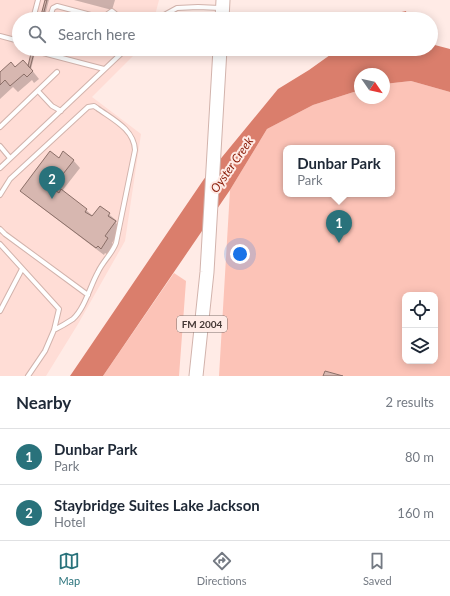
<!DOCTYPE html>
<style>
body{margin:0;font-family:Lato,sans-serif;background:#f6f6f7;color:#1f2937}
.controls{position:absolute;right:12px;bottom:12px;display:grid;overflow:hidden;border-radius:8px;box-shadow:0 2px 10px #0003}
.controls button{width:36px;height:36px;display:grid;place-items:center;padding:0;border:0;border-bottom:1px solid #e0e1e3;background:#fff;color:#1f2937;font:20px sans-serif}
.compass{position:absolute;left:354px;top:68px;width:36px;height:36px;border-radius:50%;background:#fff;box-shadow:0 2px 10px #0003;rotate:124deg}
.you{position:absolute;left:240px;top:254px;width:14px;height:14px;margin:-10px;border:3px solid #fff;border-radius:50%;background:#1a73e8;box-shadow:0 0 0 6px #1a73e833}
.badge{display:grid;place-items:center;width:26px;height:26px;border-radius:50%;background:#29727b;color:#fff;font-size:13px;font-weight:700}
.pin{position:absolute;translate:-50% -33px;filter:drop-shadow(0 1px 2px #0008)}
.pin::after{content:'';position:absolute;top:21px;width:14px;height:12px;background:inherit;clip-path:polygon(0 0,100% 0,50% 100%)}
.popup{position:absolute;left:283px;top:145px;width:112px;height:52px;box-sizing:border-box;display:grid;place-content:center;border-radius:8px;background:#fff;filter:drop-shadow(0 1px 3px #0005);font-size:13px;white-space:nowrap;color:#747a83}
.popup b{font-size:15px;color:#1f2937}
.popup::after{content:'';position:absolute;left:50%;top:100%;margin-left:-8px;border:8px solid transparent;border-top-color:#fff}
.list{margin:0;padding:0;list-style:none}
h2{display:flex;justify-content:space-between;align-items:center;height:52px;margin:0;padding:0 16px;font-size:17px}
h2 small{font-size:13px;font-weight:400;color:#747a83}
.list li{display:grid;grid-template-columns:26px 1fr auto;gap:12px;align-items:center;box-sizing:border-box;height:56px;padding:0 16px;border-top:1px solid #e0e1e3}
.list b{display:block;font-size:15px;white-space:nowrap}
.list p{margin:0;font-size:13px;white-space:nowrap;color:#747a83}
.list em{font-size:13px;font-style:normal;color:#747a83}
.icon{flex:none;width:22px;height:22px;fill:none;stroke:currentColor;stroke-width:2;stroke-linecap:round;stroke-linejoin:round}
.map{position:relative;flex:none;width:450px;height:376px;overflow:hidden}
.search{position:absolute;background:#fff;box-shadow:0 2px 10px #0003;left:12px;right:12px;top:12px;height:44px;display:flex;align-items:center;gap:10px;box-sizing:border-box;padding:0 14px;border-radius:22px;color:#747a83;font-size:15px}
.sheet{height:164px;background:#fff}
nav{display:flex;justify-content:space-around;align-items:center;box-sizing:border-box;height:56px;border-top:1px solid #e0e1e3;background:#fff;font-size:11px;color:#747a83}
nav a{display:grid;justify-items:center;gap:2px}
nav .on{color:#29727b}
.map>svg:first-child{display:block}
.built{fill:#ffddd6}
.green{fill:#fcc3b7;fill-rule:evenodd}
.water{fill:#da7e6c}
.shadow{fill:#0003}
.building{fill:#d7b7b0;stroke:#8b6f68}
.lines{fill:none;stroke-linecap:round;stroke-linejoin:round}
.service-casing{stroke:#d2b3ac;stroke-width:6}
.primary-casing{stroke:#d2b3ac;stroke-width:15}
.service{stroke:#fff;stroke-width:4}
.primary{stroke:#fff;stroke-width:13}
.labels{text-anchor:middle;stroke-width:4;stroke-linejoin:round;paint-order:stroke}
.shield{fill:#ffebe6;stroke:#7d6e6a;stroke-width:1}
.shield-label{font-size:10px;font-weight:bold;fill:#453835}
.water-label{font-size:12px;font-style:italic;fill:#8c1f0b;stroke:#ffebe6}
</style>
<div class="map">
<svg width="450" height="376" viewBox="0 0 450 376">
<rect width="100%" height="100%" fill="#ffebe6"/>
<path class="built" d="M 0,0 L 159,0 L 154,19 L 19,19 L 19,49 L 140,49 L 92,97 L 141,134 L 125,241 L 78,324 L 46,376 L 0,376 Z"/>
<path class="green" d="M 411,81 L 450,92 L 450,376 L 219,376 L 230,190 L 267,129 L 313,105 L 360,90 L 360,98 L 384,98 L 384,84 ZM 286,148 L 392,148 L 392,194 L 286,194 ZM 405,295 L 435,295 L 435,361 L 405,361 Z
M 174,273 L 186,281 L 179,376 L 103,376 Z"/>
<path class="water" d="M 406,11 L 408,19 L 376,19 L 376,18 Z
M 431,44 L 450,49 L 450,92 L 411,81 L 384,84 L 384,74 L 360,74 L 360,90 L 313,105 L 267,129 L 230,190 L 103,376 L 70,376 L 204,179 L 278,89 L 309,70 L 337,50 L 336,49 L 354,49 L 361,55 L 380,51 L 380,49 L 431,49 Z"/>
<path class="shadow" d="M 46,0 L 49,0 L 44,19 L 41,19 Z
M 74,0 L 115,0 L 112,10 Z
M 33,49 L 36,49 L 31,69 L 39,79 L 34,83 L 32,80 L 18,92 L 13,87 L 0,99 L 0,73 L 16,68 L 29,67 Z
M 59,159 L 73,160 L 80,168 L 62,191 L 86,210 L 93,216 L 100,207 L 117,221 L 116,223 L 122,229 L 112,243 L 115,246 L 108,255 L 105,253 L 104,255 L 29,198 L 21,191 Z"/>
<path class="building" d="M 45,0 L 47,0 L 42,19 L 40,19 Z
M 32,49 L 35,49 L 30,68 L 28,66 Z
M 23,60 L 33,71 L 27,77 L 24,74 L 10,86 L 5,80 L 0,85 L 0,72 L 11,62 L 15,67 Z
M 50,151 L 59,158 L 63,151 L 74,160 L 52,188 L 59,193 L 61,189 L 87,209 L 85,212 L 92,216 L 100,206 L 110,213 L 108,216 L 116,221 L 105,236 L 108,238 L 101,249 L 98,246 L 96,248 L 20,191 Z
M 325,371 L 343,376 L 323,376 Z"/>
<g class="lines">
<defs>
<path id="service" d="M 33,19 L 38,0
M 49,19 L 53,8 L 57,6 L 102,18 L 112,11 L 117,15 L 130,19
M 157,19 L 177,8 L 198,7 L 220,8
M 0,36 L 19,41
M 41,49 L 43,53 L 104,69
M 38,91 L 52,106 L 61,111
M 0,127 L 57,72
M 0,146 L 10,158
M 0,168 L 126,49
M 0,195 L 10,179 L 88,107 L 94,106 L 97,108 C 112,119 134,129 135,150 L 116,243 C 112,254 103,261 98,272 C 90,286 85,308 73,319 C 67,323 60,327 54,330
M 0,229 L 5,234 L 88,295
M 0,244 L 59,309 L 54,330 L 45,351 L 28,376
M 0,311 L 22,269"/>
<path id="primary" d="M 222,19 L 223,0
M 196,376 L 207,272 L 220,49"/>
</defs>
<use href="#service" class="service-casing"/>
<use href="#primary" class="primary-casing"/>
<use href="#service" class="service"/>
<use href="#primary" class="primary"/>
</g>
<g class="labels">
<rect class="shield" x="177" y="316" width="50" height="16" rx="3"/>
<g class="shield-label">
<text x="202" y="328">FM 2004</text>
</g>
<g class="water-label">
<text transform="translate(232 165) rotate(-55)" y="4">Oyster Creek</text>
</g>
</g>
</svg>
<div class="controls">
<button><svg class="icon" aria-label="locate" viewBox="0 0 24 24"><circle cx="12" cy="12" r="6"/><path d="M12 2v4M12 18v4M2 12h4M18 12h4"/></svg></button>
<button><svg class="icon" aria-label="layers" viewBox="0 0 24 24"><path d="M12 4l9 5-9 5-9-5zM3 14l9 5 9-5"/></svg></button>
</div>
<svg class="compass" viewBox="-18 -18 36 36"><path d="M0-13l5 13h-10z" fill="#e53935"/><path d="M0 13l5-13h-10z" fill="#747a83"/></svg>
<div class="you"></div>
<div class="pin badge" style="left:339px;top:243px">1</div>
<div class="popup"><b>Dunbar Park</b>Park</div>
<div class="pin badge" style="left:52px;top:199px">2</div>
<div class="search"><svg class="icon" aria-label="search" viewBox="0 0 24 24"><circle cx="10" cy="10" r="6"/><path d="M15 15l6 6"/></svg>Search here</div>
</div>
<section class="sheet">
<h2>Nearby<small>2 results</small></h2>
<ul class="list">
<li><span class="badge">1</span><div><b>Dunbar Park</b><p>Park</p></div><em>80 m</em></li>
<li><span class="badge">2</span><div><b>Staybridge Suites Lake Jackson</b><p>Hotel</p></div><em>160 m</em></li>
</ul>
</section>
<nav>
<a class="on"><svg class="icon" aria-label="map" viewBox="0 0 24 24"><path d="M3 6l6-2 6 2 6-2v14l-6 2-6-2-6 2zM9 4v14M15 6v14"/></svg>Map</a>
<a><svg class="icon" aria-label="directions" viewBox="0 0 24 24"><path d="M12 3l9 9-9 9-9-9zM9 14v-3h6M13 9l2 2-2 2"/></svg>Directions</a>
<a><svg class="icon" aria-label="saved" viewBox="0 0 24 24"><path d="M7 4h10v16l-5-4-5 4z"/></svg>Saved</a>
</nav>
